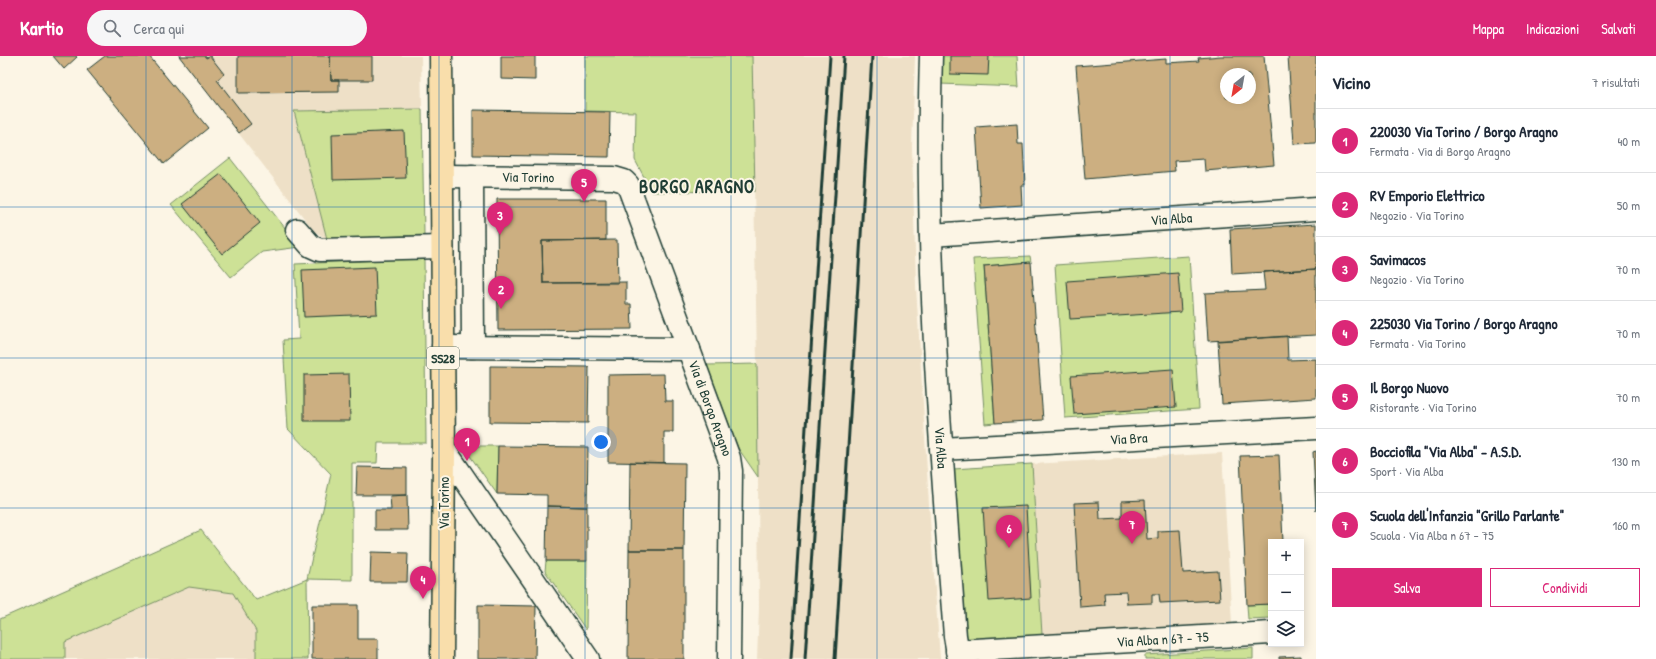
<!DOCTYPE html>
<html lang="it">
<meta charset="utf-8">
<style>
body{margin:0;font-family:"Patrick Hand",sans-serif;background:#f6f6f7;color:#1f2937}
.controls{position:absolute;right:12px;bottom:12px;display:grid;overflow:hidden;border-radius:0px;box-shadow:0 2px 10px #0003}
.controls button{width:36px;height:36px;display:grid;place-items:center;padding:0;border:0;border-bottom:1px solid #e0e1e3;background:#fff;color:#1f2937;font:20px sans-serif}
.compass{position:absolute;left:1220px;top:12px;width:36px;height:36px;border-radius:50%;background:#fff;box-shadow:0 2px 10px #0003;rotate:211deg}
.you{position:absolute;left:601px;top:386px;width:14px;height:14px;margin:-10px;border:3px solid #fff;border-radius:50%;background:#1a73e8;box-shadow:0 0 0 6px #1a73e833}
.badge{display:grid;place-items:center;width:26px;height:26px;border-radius:50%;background:#db2777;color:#fff;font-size:13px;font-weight:700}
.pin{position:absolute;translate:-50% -33px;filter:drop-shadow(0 1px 2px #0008)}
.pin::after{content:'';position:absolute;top:21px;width:14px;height:12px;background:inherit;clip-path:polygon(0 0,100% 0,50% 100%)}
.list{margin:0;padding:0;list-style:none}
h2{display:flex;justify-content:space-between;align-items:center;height:52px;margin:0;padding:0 16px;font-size:17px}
h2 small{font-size:13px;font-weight:400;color:#747a83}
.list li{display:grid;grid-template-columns:26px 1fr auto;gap:12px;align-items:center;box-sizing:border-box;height:64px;padding:0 16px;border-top:1px solid #e0e1e3}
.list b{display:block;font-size:15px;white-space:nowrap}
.list p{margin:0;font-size:13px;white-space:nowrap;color:#747a83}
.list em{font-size:13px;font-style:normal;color:#747a83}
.actions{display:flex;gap:8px;padding:12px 16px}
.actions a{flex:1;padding:9px 0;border:1px solid #db2777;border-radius:0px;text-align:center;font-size:14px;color:#db2777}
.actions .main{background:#db2777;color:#fff}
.icon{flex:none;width:22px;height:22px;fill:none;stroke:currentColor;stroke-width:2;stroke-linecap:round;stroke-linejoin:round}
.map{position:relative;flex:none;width:1316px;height:603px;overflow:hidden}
header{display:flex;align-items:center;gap:24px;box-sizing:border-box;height:56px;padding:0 20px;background:#db2777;color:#fff}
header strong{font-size:19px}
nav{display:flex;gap:22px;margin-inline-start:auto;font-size:14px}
.search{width:280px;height:36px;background:#f6f6f7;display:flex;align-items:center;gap:10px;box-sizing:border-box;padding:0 14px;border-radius:22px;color:#747a83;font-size:15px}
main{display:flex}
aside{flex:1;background:#fff}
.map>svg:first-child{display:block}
.built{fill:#eee0c7}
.green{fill:#cde196;stroke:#768f65}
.building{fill:#ccaf81;stroke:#1f3d34;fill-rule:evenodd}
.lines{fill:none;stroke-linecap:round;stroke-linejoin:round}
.minor-casing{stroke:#1f3d34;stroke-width:25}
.major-casing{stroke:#1f3d34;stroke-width:25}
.minor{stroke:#fcf5e5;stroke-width:22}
.major{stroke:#f9deab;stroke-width:22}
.rail{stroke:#1f3d34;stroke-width:3}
.grid{fill:none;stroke:#1f6fb2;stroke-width:1;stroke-opacity:0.55}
.labels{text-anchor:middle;stroke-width:4;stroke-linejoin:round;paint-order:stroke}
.shield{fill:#fcf5e5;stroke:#617469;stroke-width:1}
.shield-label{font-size:13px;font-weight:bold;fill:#1f3d34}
.street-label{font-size:14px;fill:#1f3d34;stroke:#fcf5e5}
.district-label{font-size:18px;font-weight:bold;letter-spacing:1px;fill:#1f3d34;stroke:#fcf5e5}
</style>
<header>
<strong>Kartio</strong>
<div class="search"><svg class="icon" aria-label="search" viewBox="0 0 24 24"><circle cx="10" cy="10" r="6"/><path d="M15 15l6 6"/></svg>Cerca qui</div>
<nav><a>Mappa</a><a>Indicazioni</a><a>Salvati</a></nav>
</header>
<main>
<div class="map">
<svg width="1316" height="603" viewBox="0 0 1316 603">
<rect width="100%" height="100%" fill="#fcf5e5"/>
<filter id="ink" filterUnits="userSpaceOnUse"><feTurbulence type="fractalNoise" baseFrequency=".025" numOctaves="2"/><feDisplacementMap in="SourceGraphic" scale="8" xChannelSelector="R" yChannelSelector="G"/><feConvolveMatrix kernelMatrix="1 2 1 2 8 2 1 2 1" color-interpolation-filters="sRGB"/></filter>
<g filter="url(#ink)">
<path class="built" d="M 179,0 L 421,0 L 422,53 L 294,55 L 327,183 L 314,175 Z
M 752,0 L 915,0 L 912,91 L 916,230 L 929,449 L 940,603 L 757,603 L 759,552 L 757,308 Z
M 1222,397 L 1232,568 L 1042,579 L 1032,408 Z
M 201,474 L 256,544 L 307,523 L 308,603 L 0,603 L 0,563 Z"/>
<path class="green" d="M 585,0 L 752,0 L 755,135 L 652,136 L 635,104 L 636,56 L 585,55 Z
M 941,0 L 1017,0 L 1019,31 L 940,28 Z
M 422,53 L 424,179 L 327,183 L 294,55 Z
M 230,102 L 300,191 L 262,196 L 231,221 L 171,149 Z
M 1030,200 L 1031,206 L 984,210 L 995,367 L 985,368 L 973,203 Z
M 1189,200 L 1199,353 L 1065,362 L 1055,209 Z
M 424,202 L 426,387 L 378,387 L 377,407 L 352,407 L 352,524 L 307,523 L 308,603 L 256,603 L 256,575 L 233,537 L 189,531 L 65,586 L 65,603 L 0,603 L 0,563 L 201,474 L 256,544 L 307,523 L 331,418 L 288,373 L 283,284 L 299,283 L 295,208 Z
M 757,308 L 758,421 L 738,392 L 707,309 Z
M 463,390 L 498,390 L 497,438 Z
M 1032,408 L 1042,579 L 967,583 L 953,413 Z
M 546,505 L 587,505 L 586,574 L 545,515 Z
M 1271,548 L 1271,562 L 1248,563 L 1247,549 Z
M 1253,592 L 1253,603 L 1145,603 L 1145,599 Z"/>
<path class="building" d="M 53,0 L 76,0 L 77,1 L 64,13 Z
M 105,0 L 149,0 L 208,72 L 164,108 L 87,14 Z
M 179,0 L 205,0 L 206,2 L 210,0 L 224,18 L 217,24 L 251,68 L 239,77 Z
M 238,0 L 330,0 L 331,24 L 339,24 L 339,36 L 238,37 Z
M 330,0 L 372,0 L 372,24 L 331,24 Z
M 501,0 L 535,0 L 535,24 L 501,23 Z
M 950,0 L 989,0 L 988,19 L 950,18 Z
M 1221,0 L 1264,0 L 1274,109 L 1205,115 L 1204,103 L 1174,105 L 1175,115 L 1085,123 L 1076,10 L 1166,3 L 1166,7 L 1199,5 L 1198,2 ZM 1226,18 L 1250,18 L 1250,42 L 1226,42 Z
M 1288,0 L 1316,0 L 1316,87 L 1294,88 Z
M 473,54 L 610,56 L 609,101 L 473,99 Z
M 1017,68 L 1018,88 L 1023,88 L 1025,129 L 1021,129 L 1022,149 L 981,152 L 976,71 Z
M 404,75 L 406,122 L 333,124 L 332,78 Z
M 221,118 L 260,167 L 222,198 L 182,148 Z
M 497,143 L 606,143 L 606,184 L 542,185 L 543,227 L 626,226 L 626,248 L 631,248 L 632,273 L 498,274 Z
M 1316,168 L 1316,213 L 1232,218 L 1230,173 Z
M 617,184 L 618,227 L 543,227 L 542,185 Z
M 1031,206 L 1043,364 L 995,367 L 984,210 Z
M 375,211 L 377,258 L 304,261 L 302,214 Z
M 1316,213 L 1316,279 L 1208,285 L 1205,237 L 1265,234 L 1263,216 Z
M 1178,217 L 1181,256 L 1070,263 L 1067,225 Z
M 1287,280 L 1288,304 L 1316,303 L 1316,342 L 1222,348 L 1218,285 Z
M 490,310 L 589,311 L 588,367 L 490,366 Z
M 1173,313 L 1176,351 L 1074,358 L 1071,320 Z
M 349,318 L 350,365 L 304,365 L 304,319 Z
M 664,318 L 665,345 L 673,345 L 673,376 L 664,376 L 664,407 L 608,406 L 608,319 Z
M 498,390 L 588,391 L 587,451 L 547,450 L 547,439 L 497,438 Z
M 1316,395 L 1316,455 L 1313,396 Z
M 1279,399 L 1283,486 L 1271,486 L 1271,548 L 1247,549 L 1240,400 Z
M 630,406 L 685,407 L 684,494 L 629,494 Z
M 357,411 L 407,412 L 407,439 L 356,439 Z
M 407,439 L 408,474 L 375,474 L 375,454 L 391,454 L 390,440 Z
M 1145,444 L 1147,483 L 1158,482 L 1158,475 L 1180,474 L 1183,517 L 1218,515 L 1220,544 L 1160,547 L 1159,538 L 1152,538 L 1152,547 L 1127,548 L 1126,536 L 1104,537 L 1105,549 L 1080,551 L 1074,447 L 1099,446 L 1100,463 L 1122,462 L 1122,445 Z
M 547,450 L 587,451 L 587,505 L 546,505 Z
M 1026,450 L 1031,542 L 989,545 L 983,452 Z
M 629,494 L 684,494 L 684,603 L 628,603 Z
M 371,496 L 408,497 L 407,526 L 370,526 Z
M 312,549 L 358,549 L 358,583 L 378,583 L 378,603 L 312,603 Z
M 478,549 L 536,550 L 535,603 L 478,603 Z
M 1301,600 L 1301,603 L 1279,603 L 1279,601 Z"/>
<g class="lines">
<defs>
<g id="minor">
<path id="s1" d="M 931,0 C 925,193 940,387 955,580 L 959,603"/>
<path id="s2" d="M 442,120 L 614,122 L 624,125 L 628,129 L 729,402 L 731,415 L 729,603"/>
<path d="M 472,120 L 473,291"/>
<path d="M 297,174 L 311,190 L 320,194 L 442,191"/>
<path id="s3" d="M 931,179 L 1316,153"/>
<path d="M 443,291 L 689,293"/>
<path d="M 444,393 L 588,603"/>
<path id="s4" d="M 941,393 L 1316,372"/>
<path id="s5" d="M 957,595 L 1271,577"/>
</g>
<path id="major" d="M 441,0 L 444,400 L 442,603"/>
</defs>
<use href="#minor" class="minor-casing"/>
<use href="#major" class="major-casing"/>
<use href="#minor" class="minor"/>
<use href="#major" class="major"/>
<path class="rail" d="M 791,603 L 830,0
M 805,603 L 844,0
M 835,603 L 872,0"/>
</g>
</g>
<path class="grid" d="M 146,0 L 146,603M 292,0 L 292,603M 439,0 L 439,603M 585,0 L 585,603M 731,0 L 731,603M 877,0 L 877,603M 1024,0 L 1024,603M 1170,0 L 1170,603M 0,151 L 1316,151M 0,302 L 1316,302M 0,452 L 1316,452"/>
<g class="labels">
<rect class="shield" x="427" y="291" width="32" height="22" rx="3"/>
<g class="shield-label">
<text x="443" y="307">SS28</text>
</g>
<g class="street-label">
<text dy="5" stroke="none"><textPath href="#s2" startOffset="86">Via Torino</textPath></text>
<text dy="5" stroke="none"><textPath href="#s3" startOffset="241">Via Alba</textPath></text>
<text dy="5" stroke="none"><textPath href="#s2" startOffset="426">Via di Borgo Aragno</textPath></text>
<text dy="5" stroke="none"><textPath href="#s4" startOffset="188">Via Bra</textPath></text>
<text dy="5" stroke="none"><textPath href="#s1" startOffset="392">Via Alba</textPath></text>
<text transform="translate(444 447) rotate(-90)" y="5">Via Torino</text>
<text dy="5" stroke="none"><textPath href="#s5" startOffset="206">Via Alba n 67 - 75</textPath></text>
</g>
<g class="district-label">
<text x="697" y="137">BORGO ARAGNO</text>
</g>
</g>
</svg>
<div class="controls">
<button>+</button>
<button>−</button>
<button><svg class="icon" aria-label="layers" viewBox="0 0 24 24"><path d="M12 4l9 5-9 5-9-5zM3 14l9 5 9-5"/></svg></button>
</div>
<svg class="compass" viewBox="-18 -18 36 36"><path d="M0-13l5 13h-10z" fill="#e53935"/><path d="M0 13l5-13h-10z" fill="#747a83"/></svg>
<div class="you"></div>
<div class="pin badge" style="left:467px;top:405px">1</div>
<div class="pin badge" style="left:501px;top:253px">2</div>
<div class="pin badge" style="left:500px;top:179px">3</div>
<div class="pin badge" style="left:423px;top:543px">4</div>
<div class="pin badge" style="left:584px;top:146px">5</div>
<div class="pin badge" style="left:1009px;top:492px">6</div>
<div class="pin badge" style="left:1132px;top:488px">7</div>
</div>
<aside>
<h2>Vicino<small>7 risultati</small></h2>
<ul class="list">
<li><span class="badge">1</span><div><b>220030 Via Torino / Borgo Aragno</b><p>Fermata · Via di Borgo Aragno</p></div><em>40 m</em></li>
<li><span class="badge">2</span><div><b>RV Emporio Elettrico</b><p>Negozio · Via Torino</p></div><em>50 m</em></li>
<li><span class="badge">3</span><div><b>Savimacos</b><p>Negozio · Via Torino</p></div><em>70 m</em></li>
<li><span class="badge">4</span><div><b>225030 Via Torino / Borgo Aragno</b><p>Fermata · Via Torino</p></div><em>70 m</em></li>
<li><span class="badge">5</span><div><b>Il Borgo Nuovo</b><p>Ristorante · Via Torino</p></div><em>70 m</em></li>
<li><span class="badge">6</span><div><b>Bocciofila &quot;Via Alba&quot; - A.S.D.</b><p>Sport · Via Alba</p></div><em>130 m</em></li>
<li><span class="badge">7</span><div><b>Scuola dell'Infanzia &quot;Grillo Parlante&quot;</b><p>Scuola · Via Alba n 67 - 75</p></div><em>160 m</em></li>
</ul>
<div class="actions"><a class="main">Salva</a><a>Condividi</a></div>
</aside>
</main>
